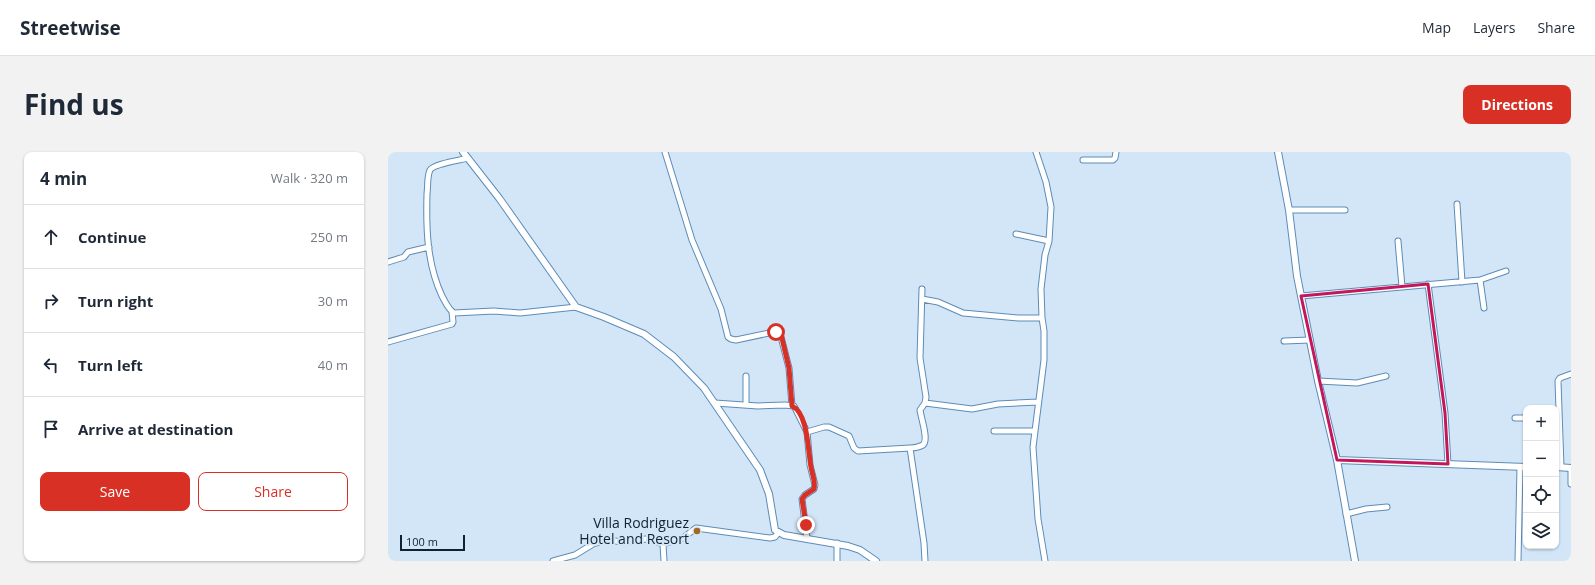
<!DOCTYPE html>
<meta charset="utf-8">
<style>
body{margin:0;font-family:"Open Sans",sans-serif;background:#f2f2f3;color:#1f2937}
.controls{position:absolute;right:12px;bottom:12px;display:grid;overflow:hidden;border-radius:8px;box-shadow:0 1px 3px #0004}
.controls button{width:36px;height:36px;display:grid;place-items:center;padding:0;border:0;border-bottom:1px solid #e0e1e3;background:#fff;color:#1f2937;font:20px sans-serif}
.scale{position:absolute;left:12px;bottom:10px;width:65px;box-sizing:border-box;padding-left:4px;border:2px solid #0e2233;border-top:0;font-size:11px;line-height:14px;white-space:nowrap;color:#0e2233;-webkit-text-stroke:3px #d2e6f8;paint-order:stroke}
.stop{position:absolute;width:12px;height:12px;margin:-9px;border:3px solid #d93025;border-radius:50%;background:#fff}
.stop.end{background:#d93025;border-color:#fff;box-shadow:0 1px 4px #0008}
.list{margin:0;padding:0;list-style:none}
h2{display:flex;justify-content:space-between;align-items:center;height:52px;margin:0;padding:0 16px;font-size:17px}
h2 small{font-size:13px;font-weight:400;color:#747a83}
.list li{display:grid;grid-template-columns:26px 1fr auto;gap:12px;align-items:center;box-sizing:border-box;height:64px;padding:0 16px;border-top:1px solid #e0e1e3}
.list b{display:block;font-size:15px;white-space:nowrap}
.list em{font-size:13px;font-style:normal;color:#747a83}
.actions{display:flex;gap:8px;padding:12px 16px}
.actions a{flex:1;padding:9px 0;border:1px solid #d93025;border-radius:8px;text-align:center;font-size:14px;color:#d93025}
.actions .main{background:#d93025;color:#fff}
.icon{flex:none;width:22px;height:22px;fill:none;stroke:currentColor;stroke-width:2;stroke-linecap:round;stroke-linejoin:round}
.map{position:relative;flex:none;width:1183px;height:409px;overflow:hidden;border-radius:8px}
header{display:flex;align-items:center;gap:24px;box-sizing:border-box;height:56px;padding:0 20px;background:#fff;border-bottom:1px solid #e0e1e3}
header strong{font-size:19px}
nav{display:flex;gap:22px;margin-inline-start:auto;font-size:14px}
.intro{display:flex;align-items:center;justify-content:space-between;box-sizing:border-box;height:96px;padding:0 24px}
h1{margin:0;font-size:28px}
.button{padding:10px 18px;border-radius:8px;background:#d93025;color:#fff;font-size:14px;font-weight:700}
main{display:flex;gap:24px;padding:0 24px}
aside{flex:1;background:#fff;border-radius:8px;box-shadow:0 1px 3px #0004}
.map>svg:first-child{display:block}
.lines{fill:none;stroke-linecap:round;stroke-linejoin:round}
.minor-casing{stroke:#5d8cb7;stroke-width:7}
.tertiary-casing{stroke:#5d8cb7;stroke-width:8}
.minor{stroke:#fff;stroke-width:5}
.tertiary{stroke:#fff;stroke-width:6}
.route{stroke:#d93025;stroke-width:5}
.marked{fill:none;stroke:#c2185b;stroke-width:3;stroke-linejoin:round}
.poi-dot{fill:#a26926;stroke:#d2e6f8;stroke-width:1.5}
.labels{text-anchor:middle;stroke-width:4;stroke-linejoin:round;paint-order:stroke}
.poi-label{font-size:14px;fill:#0e2233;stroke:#d2e6f8;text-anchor:end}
</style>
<header>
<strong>Streetwise</strong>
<nav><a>Map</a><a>Layers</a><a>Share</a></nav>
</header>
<div class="intro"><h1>Find us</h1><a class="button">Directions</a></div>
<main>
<aside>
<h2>4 min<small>Walk · 320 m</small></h2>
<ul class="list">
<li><svg class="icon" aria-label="ahead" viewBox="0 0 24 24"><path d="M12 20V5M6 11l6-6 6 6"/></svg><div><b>Continue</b></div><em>250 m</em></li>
<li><svg class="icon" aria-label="right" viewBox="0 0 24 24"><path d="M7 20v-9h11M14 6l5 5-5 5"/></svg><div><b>Turn right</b></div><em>30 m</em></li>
<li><svg class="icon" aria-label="left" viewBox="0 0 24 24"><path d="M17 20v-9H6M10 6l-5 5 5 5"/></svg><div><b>Turn left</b></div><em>40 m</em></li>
<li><svg class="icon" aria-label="arrive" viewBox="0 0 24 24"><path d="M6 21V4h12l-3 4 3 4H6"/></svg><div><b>Arrive at destination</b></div></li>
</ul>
<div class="actions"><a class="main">Save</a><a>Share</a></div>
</aside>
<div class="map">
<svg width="1183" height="409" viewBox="0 0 1183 409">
<rect width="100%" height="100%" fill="#d2e6f8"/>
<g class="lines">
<defs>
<path id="minor" d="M 277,0 L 304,88 L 333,157 L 340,185 L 343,187 L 348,188 L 381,181 L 392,181 L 401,216 L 404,254
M 648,0 L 658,30 L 663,55 L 661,89 L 657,103 L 653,137 L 654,166 L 656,179 L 656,208 L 645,295 L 650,367 L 657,409
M 80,6 C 73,8 45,12 42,18 C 39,24 40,34 39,42 C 38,77 39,112 54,144 C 58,151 60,157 66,161 L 106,159 L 132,161 L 188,155
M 695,8 L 725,8 L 727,6 L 728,0
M 1069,52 L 1074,130
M 901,58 L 957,58
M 628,82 L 661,89
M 1010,89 L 1014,135
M 0,110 L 16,105 L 20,100 L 41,95
M 1092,128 L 1096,156
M 1040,132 L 1057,261 L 1060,312
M 913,144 L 1092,128 L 1118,119
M 534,147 L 550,150 L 575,161 L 631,166 L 654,166
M 896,189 L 922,188
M 0,190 L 64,172 L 65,170 L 64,160
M 358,224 L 358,253
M 930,229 L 969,231 L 998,224
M 327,251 L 370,254 L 397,253 L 406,254 L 419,280 L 422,313 L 427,333 L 426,337 L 417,343 L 414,347 L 419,387
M 537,251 L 584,257 L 610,252 L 650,250
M 1127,266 L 1138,266
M 606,279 L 646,279
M 419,280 L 436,275 L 441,275 L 461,284 L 466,296 L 470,299 L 522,296 L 536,391 L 537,409
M 522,296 C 526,296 531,295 535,293 C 541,288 533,266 532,258 L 537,251 L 538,245 L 532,206 L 534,137
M 1173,315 L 1170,229 L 1172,226 L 1183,222
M 1183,316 L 1183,332
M 958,362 L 978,357 L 999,355
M 165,409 L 187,403 L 205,392 L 219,388 L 235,390 L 258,387 L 275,392
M 276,409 L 275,392 L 295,386 L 308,376 L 382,386 L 387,385 L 390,381
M 449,409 L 449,391
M 1130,409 L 1132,315"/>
<path id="tertiary" d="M 75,0 L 111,46 L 188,155 L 216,165 L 256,182 L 286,205 L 316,236 L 372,318 L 381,342 L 387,378 L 396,383 L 460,394 L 472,398 L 488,409
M 890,0 L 901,58 L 909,124 L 930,229 L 949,308 L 967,409
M 949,308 L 1138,315
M 1168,315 L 1183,316"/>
</defs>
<use href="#minor" class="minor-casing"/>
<use href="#tertiary" class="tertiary-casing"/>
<use href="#minor" class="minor"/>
<use href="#tertiary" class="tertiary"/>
</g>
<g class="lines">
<path class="route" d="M 388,180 L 392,181 L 393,182 L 401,216 L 404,254 C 420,261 420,299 423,315 C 424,322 428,330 426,337 L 417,343 L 414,347 L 418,373"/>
</g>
<path class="marked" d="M 1040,132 L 1057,261 L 1060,312 L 949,308 L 913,144 Z"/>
<circle class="poi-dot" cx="309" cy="379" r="4"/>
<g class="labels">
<g class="poi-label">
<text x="301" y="376">Villa Rodriguez<tspan x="301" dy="16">Hotel and Resort</tspan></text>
</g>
</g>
</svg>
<div class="controls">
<button>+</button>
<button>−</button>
<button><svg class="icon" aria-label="locate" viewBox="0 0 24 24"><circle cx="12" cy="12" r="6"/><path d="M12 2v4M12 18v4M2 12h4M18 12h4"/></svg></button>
<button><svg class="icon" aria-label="layers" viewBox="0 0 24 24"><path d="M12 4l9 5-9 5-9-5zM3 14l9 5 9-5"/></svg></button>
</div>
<div class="scale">100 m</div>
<div class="stop" style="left:388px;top:180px"></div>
<div class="stop end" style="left:418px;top:373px"></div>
</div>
</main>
